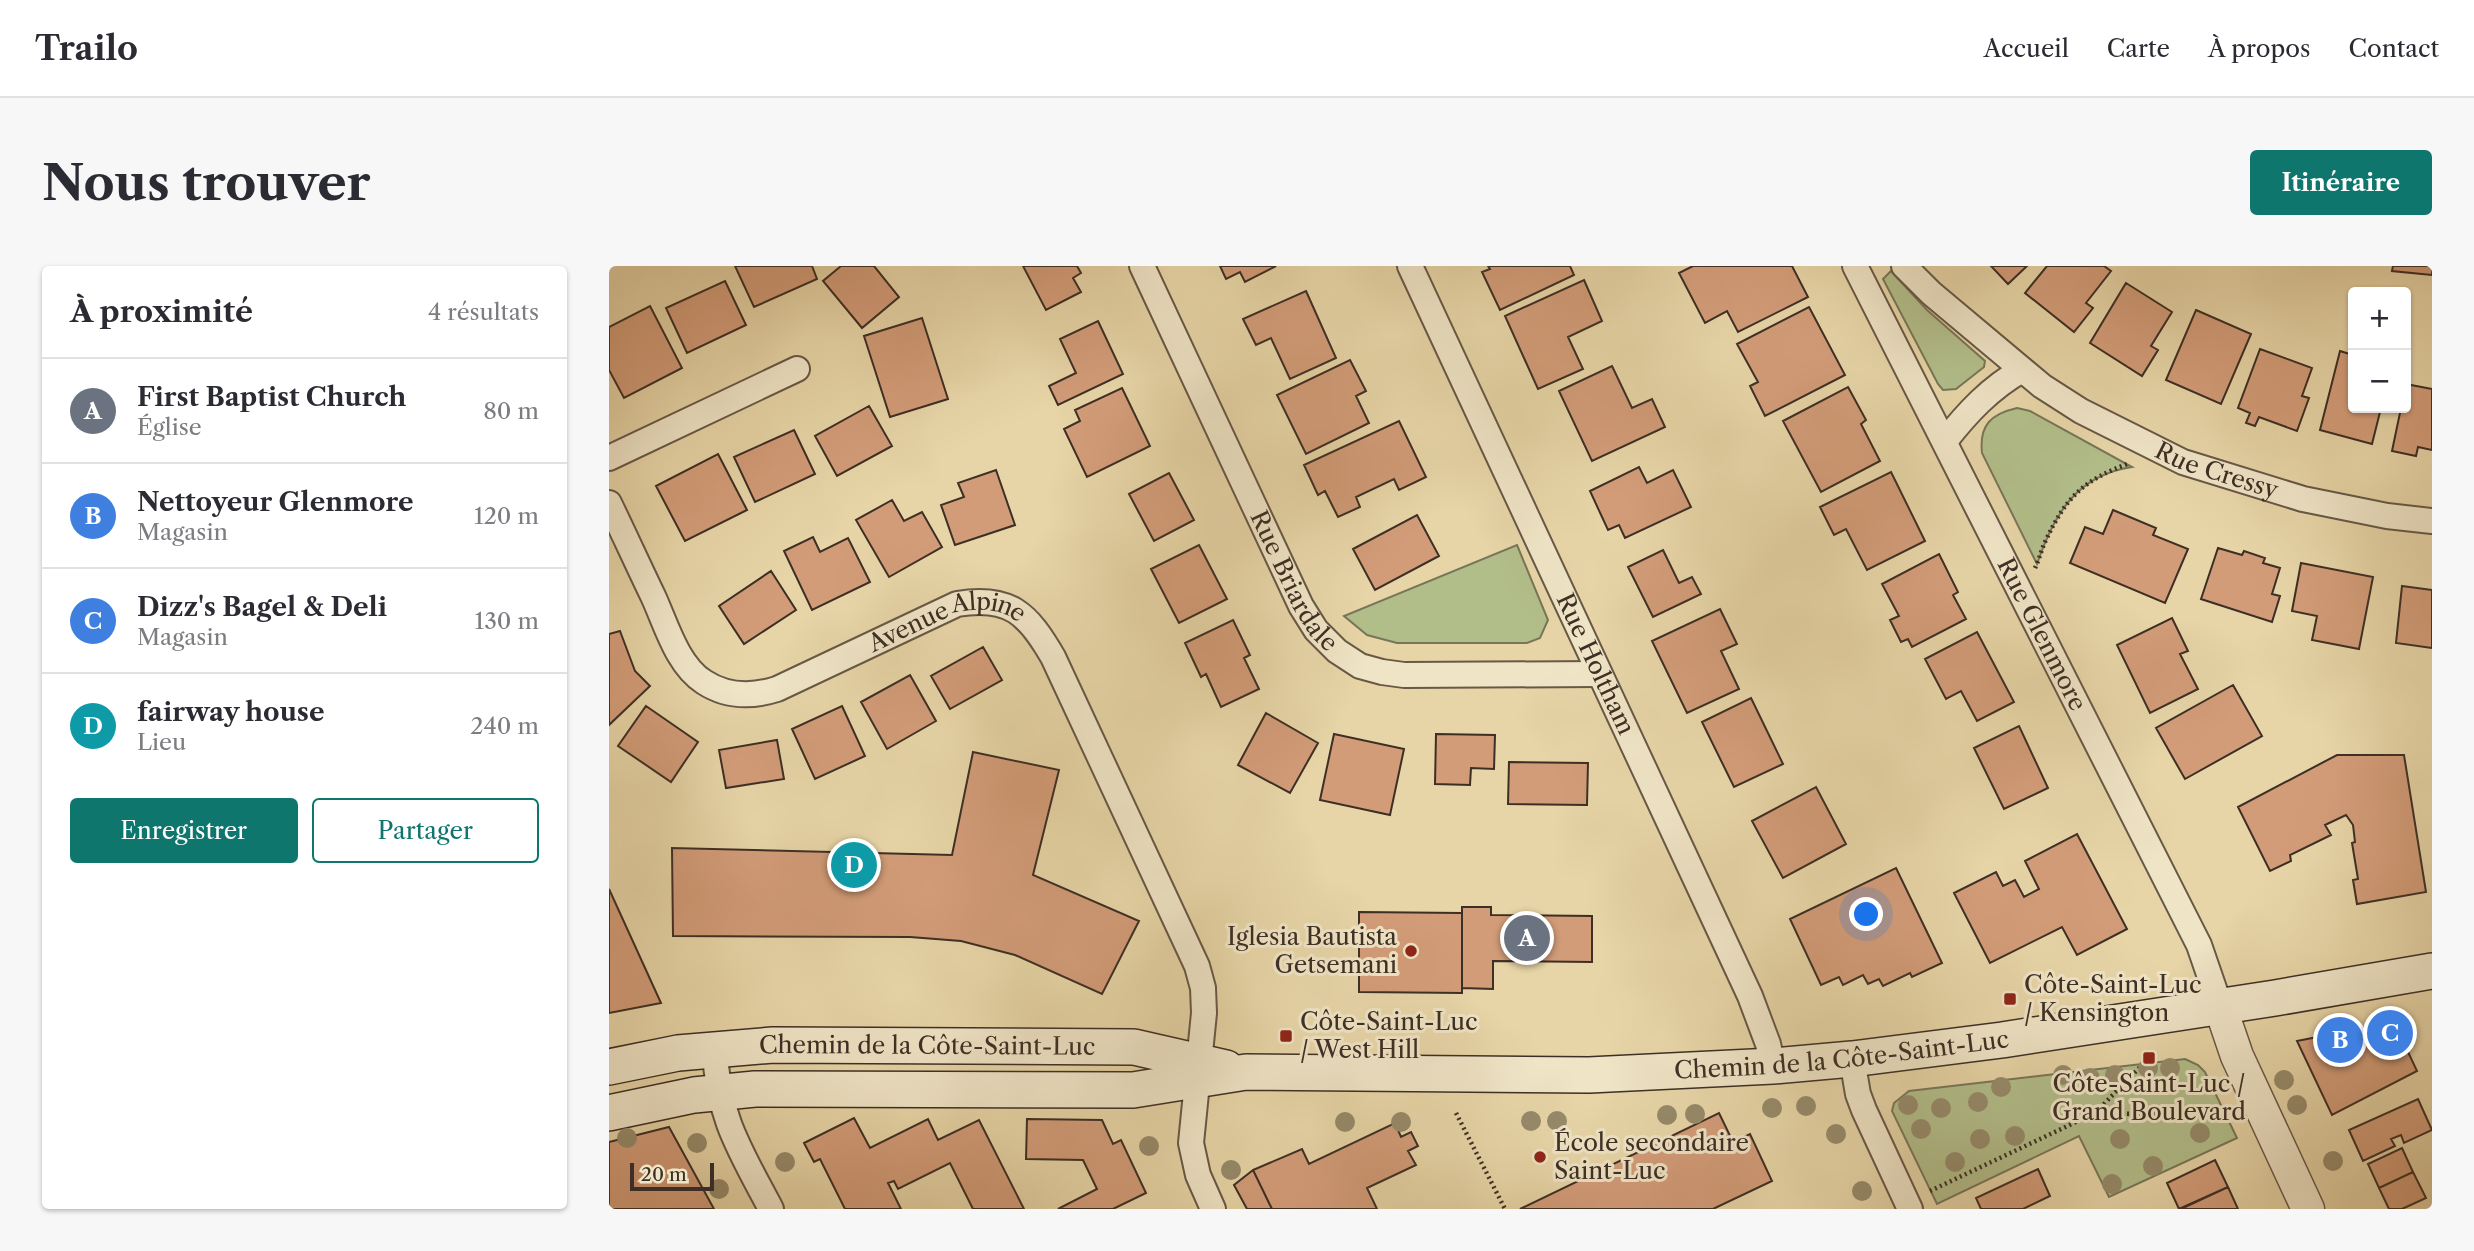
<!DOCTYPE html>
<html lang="fr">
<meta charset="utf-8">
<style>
body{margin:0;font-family:"Libre Caslon Text",serif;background:#f7f7f7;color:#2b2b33}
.controls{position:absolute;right:21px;top:21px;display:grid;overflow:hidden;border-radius:7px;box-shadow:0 2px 5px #0004}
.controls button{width:63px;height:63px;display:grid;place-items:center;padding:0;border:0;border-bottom:2px solid #e1e1e2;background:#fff;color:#2b2b33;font:35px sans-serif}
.scale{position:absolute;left:21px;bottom:18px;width:84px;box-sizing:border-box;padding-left:7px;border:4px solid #3d2f25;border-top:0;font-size:19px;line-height:24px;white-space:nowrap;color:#3d2f25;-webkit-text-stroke:5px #efe4c6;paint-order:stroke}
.you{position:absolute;left:1258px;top:649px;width:24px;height:24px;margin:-18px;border:5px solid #fff;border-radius:50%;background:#1a73e8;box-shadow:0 0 0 10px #1a73e833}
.badge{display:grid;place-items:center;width:46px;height:46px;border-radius:50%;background:#0f766e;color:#fff;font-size:23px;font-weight:700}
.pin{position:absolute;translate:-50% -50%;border:4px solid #fff;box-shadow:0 2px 7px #0006}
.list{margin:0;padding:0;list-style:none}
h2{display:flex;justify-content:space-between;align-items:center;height:91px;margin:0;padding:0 28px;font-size:30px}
h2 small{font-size:23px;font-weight:400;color:#7c7c81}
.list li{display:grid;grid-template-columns:46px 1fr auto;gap:21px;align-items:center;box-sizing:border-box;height:105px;padding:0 28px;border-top:2px solid #e1e1e2}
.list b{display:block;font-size:26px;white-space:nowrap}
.list p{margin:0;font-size:23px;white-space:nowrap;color:#7c7c81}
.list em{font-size:23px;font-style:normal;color:#7c7c81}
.actions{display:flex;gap:14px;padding:21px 28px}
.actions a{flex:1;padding:16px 0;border:2px solid #0f766e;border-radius:7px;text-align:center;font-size:24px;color:#0f766e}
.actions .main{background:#0f766e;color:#fff}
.map{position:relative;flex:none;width:1823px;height:943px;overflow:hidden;border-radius:7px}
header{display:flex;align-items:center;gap:42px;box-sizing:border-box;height:98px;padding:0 35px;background:#fff;border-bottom:2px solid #e1e1e2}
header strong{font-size:33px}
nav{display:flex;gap:38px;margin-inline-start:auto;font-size:24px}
.intro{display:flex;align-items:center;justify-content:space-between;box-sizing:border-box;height:168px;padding:0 42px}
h1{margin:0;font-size:49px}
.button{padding:18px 32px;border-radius:7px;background:#0f766e;color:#fff;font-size:24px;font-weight:700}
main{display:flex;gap:42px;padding:0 42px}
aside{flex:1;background:#fff;border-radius:7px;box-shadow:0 2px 5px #0004}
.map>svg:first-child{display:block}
.green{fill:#b2be8a;stroke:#787658;stroke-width:2}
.building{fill:#d29c78;stroke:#3d2f25;stroke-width:2}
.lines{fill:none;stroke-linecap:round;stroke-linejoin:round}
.minor-casing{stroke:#685846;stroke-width:28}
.tertiary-casing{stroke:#685846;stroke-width:35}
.secondary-casing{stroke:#3d2f25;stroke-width:38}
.path{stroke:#3d2f25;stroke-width:4.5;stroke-dasharray:2 3.5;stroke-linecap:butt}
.minor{stroke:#efe4c6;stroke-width:24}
.tertiary{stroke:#efe4c6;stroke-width:32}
.secondary{stroke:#efe4c6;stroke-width:35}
.tree{fill:#968a6a}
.poi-dot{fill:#8f2418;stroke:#efe4c6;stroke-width:2.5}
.labels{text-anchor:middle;stroke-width:6;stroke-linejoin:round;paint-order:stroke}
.street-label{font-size:24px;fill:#3d2f25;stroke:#efe4c6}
.poi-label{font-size:24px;fill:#3d2f25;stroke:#efe4c6;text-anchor:start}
</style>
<header>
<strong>Trailo</strong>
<nav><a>Accueil</a><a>Carte</a><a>À propos</a><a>Contact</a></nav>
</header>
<div class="intro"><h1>Nous trouver</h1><a class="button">Itinéraire</a></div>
<main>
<aside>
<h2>À proximité<small>4 résultats</small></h2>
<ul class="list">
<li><span class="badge" style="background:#6b7280">A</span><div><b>First Baptist Church</b><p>Église</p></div><em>80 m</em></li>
<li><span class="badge" style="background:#3f7fe0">B</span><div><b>Nettoyeur Glenmore</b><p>Magasin</p></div><em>120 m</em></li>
<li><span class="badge" style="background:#3f7fe0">C</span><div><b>Dizz's Bagel &amp; Deli</b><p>Magasin</p></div><em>130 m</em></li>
<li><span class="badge" style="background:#0f9aa8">D</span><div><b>fairway house</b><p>Lieu</p></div><em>240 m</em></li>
</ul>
<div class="actions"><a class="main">Enregistrer</a><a>Partager</a></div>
</aside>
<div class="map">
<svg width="1823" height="943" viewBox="0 0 1823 943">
<rect width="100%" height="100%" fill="#e7d5a7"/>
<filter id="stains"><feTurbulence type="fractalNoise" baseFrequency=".00286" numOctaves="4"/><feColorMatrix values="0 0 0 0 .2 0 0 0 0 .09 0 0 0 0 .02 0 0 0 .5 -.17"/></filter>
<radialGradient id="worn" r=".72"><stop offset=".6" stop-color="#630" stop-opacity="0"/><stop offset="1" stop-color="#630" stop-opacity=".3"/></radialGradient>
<path class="green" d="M 1282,5 L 1318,44 L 1376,95 L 1375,101 L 1347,123 L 1334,124 L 1329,118 L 1274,13 Z
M 1408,142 L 1421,145 L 1523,201 C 1468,209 1445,248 1428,298 L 1373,187 C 1370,159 1382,148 1408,142 Z
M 908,279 L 939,354 L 931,372 L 918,377 L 788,377 L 758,369 L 735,350 Z
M 1576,793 L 1589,799 L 1596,806 L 1628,872 L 1500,931 L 1470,870 L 1328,938 L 1283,845 L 1285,837 L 1300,825 Z"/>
<path class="building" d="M 126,0 L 203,0 L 208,13 L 145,41 Z
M 232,0 L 265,0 L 290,31 L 253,62 L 214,15 Z
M 414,0 L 468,0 L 472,7 L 464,12 L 472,26 L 437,44 Z
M 611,0 L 667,0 L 636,16 L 631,6 L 617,13 Z
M 879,0 L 961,0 L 965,9 L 891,44 L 873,6 L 881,3 Z
M 1084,0 L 1183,0 L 1199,31 L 1129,66 L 1118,45 L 1096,57 L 1070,7 Z
M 1382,0 L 1418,0 L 1399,18 Z
M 1438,0 L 1495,0 L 1502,5 L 1477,37 L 1484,42 L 1465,66 L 1416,27 Z
M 1784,0 L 1823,0 L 1823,9 L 1783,5 Z
M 975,14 L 993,55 L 959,71 L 974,103 L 929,123 L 896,50 Z
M 116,15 L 137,59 L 78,87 L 57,42 Z
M 1517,17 L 1563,46 L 1542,80 L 1549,84 L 1533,110 L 1481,77 Z
M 697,25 L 727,92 L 681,113 L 662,72 L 647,79 L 634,53 Z
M 41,40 L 73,102 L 15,132 L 0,104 L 0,61 Z
M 1200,41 L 1236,109 L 1156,150 L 1141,120 L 1149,116 L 1128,78 Z
M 1587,44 L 1642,68 L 1612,138 L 1557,114 Z
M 313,52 L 339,133 L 281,151 L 255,70 Z
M 489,55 L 514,108 L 449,139 L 440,120 L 467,107 L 451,73 Z
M 1651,83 L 1703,102 L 1693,130 L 1700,132 L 1688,165 L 1650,151 L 1646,160 L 1637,157 L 1641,147 L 1629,142 Z
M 1731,85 L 1744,89 L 1744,142 L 1772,142 L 1763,178 L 1711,164 Z
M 741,94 L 757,125 L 747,130 L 760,157 L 697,188 L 668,129 Z
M 1003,100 L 1023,142 L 1043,133 L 1056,161 L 983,195 L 950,125 Z
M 1797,118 L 1823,123 L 1823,184 L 1809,181 L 1807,190 L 1783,185 L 1792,142 L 1797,142 Z
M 1239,121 L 1257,154 L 1252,158 L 1271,195 L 1212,226 L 1174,155 Z
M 513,122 L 541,180 L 478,211 L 455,163 L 471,155 L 466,144 Z
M 260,140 L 283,180 L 228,210 L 206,170 Z
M 790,155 L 817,211 L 790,224 L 785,213 L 747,231 L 751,241 L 729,251 L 716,225 L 709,229 L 695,199 Z
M 185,164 L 206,208 L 146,236 L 125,191 Z
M 109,188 L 138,244 L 76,275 L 47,220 Z
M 1030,201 L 1038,217 L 1064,204 L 1082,241 L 1016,272 L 1010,259 L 999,264 L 981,225 Z
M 387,204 L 406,259 L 346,279 L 332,239 L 355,231 L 349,217 Z
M 1282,206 L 1316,275 L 1258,304 L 1237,263 L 1225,269 L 1211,241 Z
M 560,207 L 585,254 L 545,275 L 520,228 Z
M 283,234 L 295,255 L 313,246 L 333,281 L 280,311 L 247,254 Z
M 1504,244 L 1547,262 L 1544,269 L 1579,283 L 1556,337 L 1461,297 L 1476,261 L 1494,268 Z
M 808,249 L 830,290 L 766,324 L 744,283 Z
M 204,271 L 211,286 L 239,272 L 261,316 L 203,344 L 175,285 Z
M 590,279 L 618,333 L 570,357 L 542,303 Z
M 1609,282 L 1633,289 L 1635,285 L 1656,292 L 1654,297 L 1671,302 L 1663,328 L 1671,330 L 1663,356 L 1592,333 Z
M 1054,284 L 1070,317 L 1083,311 L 1092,328 L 1044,351 L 1019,301 Z
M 1330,288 L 1349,326 L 1344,329 L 1357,353 L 1303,381 L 1299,373 L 1292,376 L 1281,354 L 1290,350 L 1273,318 Z
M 1692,297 L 1764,311 L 1750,383 L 1703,374 L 1708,350 L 1683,345 Z
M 162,305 L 187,344 L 135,378 L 110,340 Z
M 1793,320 L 1823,324 L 1823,382 L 1787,377 Z
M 1111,343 L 1128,378 L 1112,385 L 1130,423 L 1078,447 L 1043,375 Z
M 1563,352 L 1579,385 L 1571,388 L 1589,423 L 1541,447 L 1508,379 Z
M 624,354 L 641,389 L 635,392 L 650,423 L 612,441 L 597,408 L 592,411 L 576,377 Z
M 11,365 L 26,405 L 41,420 L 0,459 L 0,368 Z
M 1368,366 L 1405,436 L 1368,455 L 1352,425 L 1337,433 L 1316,393 Z
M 374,381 L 393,414 L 341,443 L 322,410 Z
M 301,409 L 327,455 L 278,483 L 252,436 Z
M 1624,419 L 1653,470 L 1576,513 L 1547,462 Z
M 1142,432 L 1174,498 L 1125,521 L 1093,456 Z
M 37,440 L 89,476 L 62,516 L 9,480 Z
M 233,440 L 256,490 L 206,513 L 183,463 Z
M 657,447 L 709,477 L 681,527 L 629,499 Z
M 1410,460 L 1439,522 L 1395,543 L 1365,482 Z
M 725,468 L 795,483 L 781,549 L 711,534 Z
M 827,468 L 886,469 L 885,503 L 862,502 L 861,519 L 826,518 Z
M 168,474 L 175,513 L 117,522 L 110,484 Z
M 364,486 L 450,504 L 424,609 L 530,655 L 493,728 L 406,689 L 352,675 L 301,671 L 64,670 L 63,582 L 343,589 Z
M 1728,489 L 1795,489 L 1817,626 L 1748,638 L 1744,614 L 1749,613 L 1743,577 L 1746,576 L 1744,559 L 1737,549 L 1716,559 L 1722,569 L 1681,589 L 1682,595 L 1661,605 L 1629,541 Z
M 900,496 L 979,497 L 978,539 L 899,538 Z
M 1207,521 L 1237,578 L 1174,612 L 1143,555 Z
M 1468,568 L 1518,663 L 1468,689 L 1453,661 L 1381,697 L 1345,627 L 1387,606 L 1394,620 L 1406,614 L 1415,631 L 1430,623 L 1416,595 Z
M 1287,602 L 1333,697 L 1303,711 L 1301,707 L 1274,720 L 1270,713 L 1259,718 L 1254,709 L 1234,719 L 1230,711 L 1212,719 L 1181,653 Z
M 0,623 L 52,737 L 0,747 Z
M 853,641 L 882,641 L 882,649 L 983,650 L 983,696 L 884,695 L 884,723 L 853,722 Z
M 750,646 L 853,647 L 853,727 L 750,726 Z
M 1785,756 L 1808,805 L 1723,849 L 1688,775 Z
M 1809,833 L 1823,864 L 1795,877 L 1792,869 L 1782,873 L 1786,880 L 1754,895 L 1740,864 Z
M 1110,847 L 1124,876 L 1141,868 L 1163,915 L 1104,943 L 911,943 Z
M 245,852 L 261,882 L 319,853 L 329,874 L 370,854 L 415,943 L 364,943 L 341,897 L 289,923 L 285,915 L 279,917 L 292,943 L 236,943 L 211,893 L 205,896 L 195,877 Z
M 418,853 L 493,854 L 504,878 L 512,874 L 537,927 L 504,943 L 449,943 L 488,923 L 474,894 L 417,893 Z
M 786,857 L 792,871 L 802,866 L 809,880 L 799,885 L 807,899 L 758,922 L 768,943 L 663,943 L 644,904 L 693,883 L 700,898 Z
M 60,861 L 105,943 L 0,943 L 0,876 Z
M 1793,882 L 1804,906 L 1770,922 L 1759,898 Z
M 1606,894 L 1619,921 L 1570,943 L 1558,917 Z
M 1429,903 L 1441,930 L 1414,943 L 1372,943 L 1367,932 Z
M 644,904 L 660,937 L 663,943 L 638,943 L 625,919 Z
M 1804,906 L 1817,932 L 1793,943 L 1780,943 L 1770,922 Z
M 1619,921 L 1629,943 L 1572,943 Z"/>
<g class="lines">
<defs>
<g id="minor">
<path id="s1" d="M 533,0 L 692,340 L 707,364 L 728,385 L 751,400 L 773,406 L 795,409 L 990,408"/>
<path id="s2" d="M 801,0 L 1141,730 L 1159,778 L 1164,800"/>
<path id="s3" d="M 1246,0 L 1590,679 L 1611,740"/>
<path id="s4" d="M 1295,0 L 1322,27 L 1433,120 L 1472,145 L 1574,196 L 1694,233 L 1778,250 L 1823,255"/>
<path d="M 1336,175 C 1358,147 1381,122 1413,104"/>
<path d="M 0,192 L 188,103"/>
<path id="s5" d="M 0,237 C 15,268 29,299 44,330 C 57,358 68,399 95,416 C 118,431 143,431 168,423 L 348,338 C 401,329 419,348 444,391 L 588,700 L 594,722 L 595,747 L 582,877 L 589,909 L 604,943"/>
<path d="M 106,783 C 108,850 132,886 162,943"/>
<path d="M 1243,793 L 1249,828 L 1255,844 L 1301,943"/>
</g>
<path id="tertiary" d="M 1611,740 L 1628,790 L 1699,943"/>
<g id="secondary">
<path id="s6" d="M 0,801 L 69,787 L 164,779 L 525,781 L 617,802"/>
<path id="s7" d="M 0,847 L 85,829 L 146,823 L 524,824 L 637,806 L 980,809 L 1164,800 L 1243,793 L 1393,774 L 1666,732 L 1823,705"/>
</g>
</defs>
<use href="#minor" class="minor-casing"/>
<use href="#tertiary" class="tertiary-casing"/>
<use href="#secondary" class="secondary-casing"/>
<path class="path" d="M 1426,302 C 1430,294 1432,285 1436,276 C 1457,231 1474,214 1521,197
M 1487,846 L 1540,792
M 847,847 L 896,943
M 1321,925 L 1486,847 L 1626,850"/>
<use href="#minor" class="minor"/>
<use href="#tertiary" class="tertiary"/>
<use href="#secondary" class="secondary"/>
</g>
<g class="tree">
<circle cx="1539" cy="802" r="10"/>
<circle cx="1561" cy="802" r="10"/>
<circle cx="1454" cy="809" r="10"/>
<circle cx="1506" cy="809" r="10"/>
<circle cx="1481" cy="812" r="10"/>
<circle cx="1675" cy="814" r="10"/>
<circle cx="1392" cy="821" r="10"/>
<circle cx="1369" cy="836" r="10"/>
<circle cx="1299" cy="839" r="10"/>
<circle cx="1688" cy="839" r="10"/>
<circle cx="1197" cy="840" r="10"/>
<circle cx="1163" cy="842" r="10"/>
<circle cx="1332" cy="842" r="10"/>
<circle cx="1086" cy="848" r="10"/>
<circle cx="1058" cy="849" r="10"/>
<circle cx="922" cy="855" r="10"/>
<circle cx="948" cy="855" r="10"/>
<circle cx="736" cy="856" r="10"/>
<circle cx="792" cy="856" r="10"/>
<circle cx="1312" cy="863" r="10"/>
<circle cx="1591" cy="867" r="10"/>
<circle cx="1227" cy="868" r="10"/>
<circle cx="1406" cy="870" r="10"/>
<circle cx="18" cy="872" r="10"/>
<circle cx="1371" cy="873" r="10"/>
<circle cx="1511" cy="873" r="10"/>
<circle cx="88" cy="877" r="10"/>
<circle cx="540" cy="880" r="10"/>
<circle cx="1724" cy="895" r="10"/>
<circle cx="176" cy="896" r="10"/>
<circle cx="1346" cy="896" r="10"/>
<circle cx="1544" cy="900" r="10"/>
<circle cx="622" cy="904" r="10"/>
<circle cx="1503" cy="918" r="10"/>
<circle cx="110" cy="923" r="10"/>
<circle cx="1253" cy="925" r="10"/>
</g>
<g class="poi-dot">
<circle cx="802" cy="685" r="7"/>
<rect x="1394" y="726" width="14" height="14" rx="3.5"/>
<rect x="670" y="763" width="14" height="14" rx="3.5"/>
<rect x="1533" y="785" width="14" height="14" rx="3.5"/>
<circle cx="931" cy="891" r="7"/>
</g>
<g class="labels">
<g class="street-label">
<text dy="8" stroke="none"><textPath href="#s4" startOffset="378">Rue Cressy</textPath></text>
<text dy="8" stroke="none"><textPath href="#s1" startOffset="350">Rue Briardale</textPath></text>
<text dy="8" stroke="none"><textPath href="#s3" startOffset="413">Rue Glenmore</textPath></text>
<text dy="8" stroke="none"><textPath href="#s5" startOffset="466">Avenue Alpine</textPath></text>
<text dy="8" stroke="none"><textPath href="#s2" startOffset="439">Rue Holtham</textPath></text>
<text dy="8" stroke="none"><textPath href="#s6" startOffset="320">Chemin de la Côte-Saint-Luc</textPath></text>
<text dy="8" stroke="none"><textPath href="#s7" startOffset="1237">Chemin de la Côte-Saint-Luc</textPath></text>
</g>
<g class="poi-label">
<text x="788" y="679" text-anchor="end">Iglesia Bautista<tspan x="788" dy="28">Getsemani</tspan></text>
<text x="1415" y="727">Côte-Saint-Luc<tspan x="1415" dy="28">/ Kensington</tspan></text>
<text x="691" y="764">Côte-Saint-Luc<tspan x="691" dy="28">/ West Hill</tspan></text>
<text x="1540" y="826" text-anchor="middle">Côte-Saint-Luc /<tspan x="1540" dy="28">Grand Boulevard</tspan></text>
<text x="945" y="885">École secondaire<tspan x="945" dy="28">Saint-Luc</tspan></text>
</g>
</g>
<rect width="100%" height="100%" filter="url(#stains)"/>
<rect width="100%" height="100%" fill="url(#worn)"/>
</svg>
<div class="controls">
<button>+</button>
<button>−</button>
</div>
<div class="scale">20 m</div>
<div class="you"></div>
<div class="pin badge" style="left:918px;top:672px;background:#6b7280">A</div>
<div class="pin badge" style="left:1731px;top:774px;background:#3f7fe0">B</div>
<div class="pin badge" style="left:1781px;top:767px;background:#3f7fe0">C</div>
<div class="pin badge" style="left:245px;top:599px;background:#0f9aa8">D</div>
</div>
</main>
